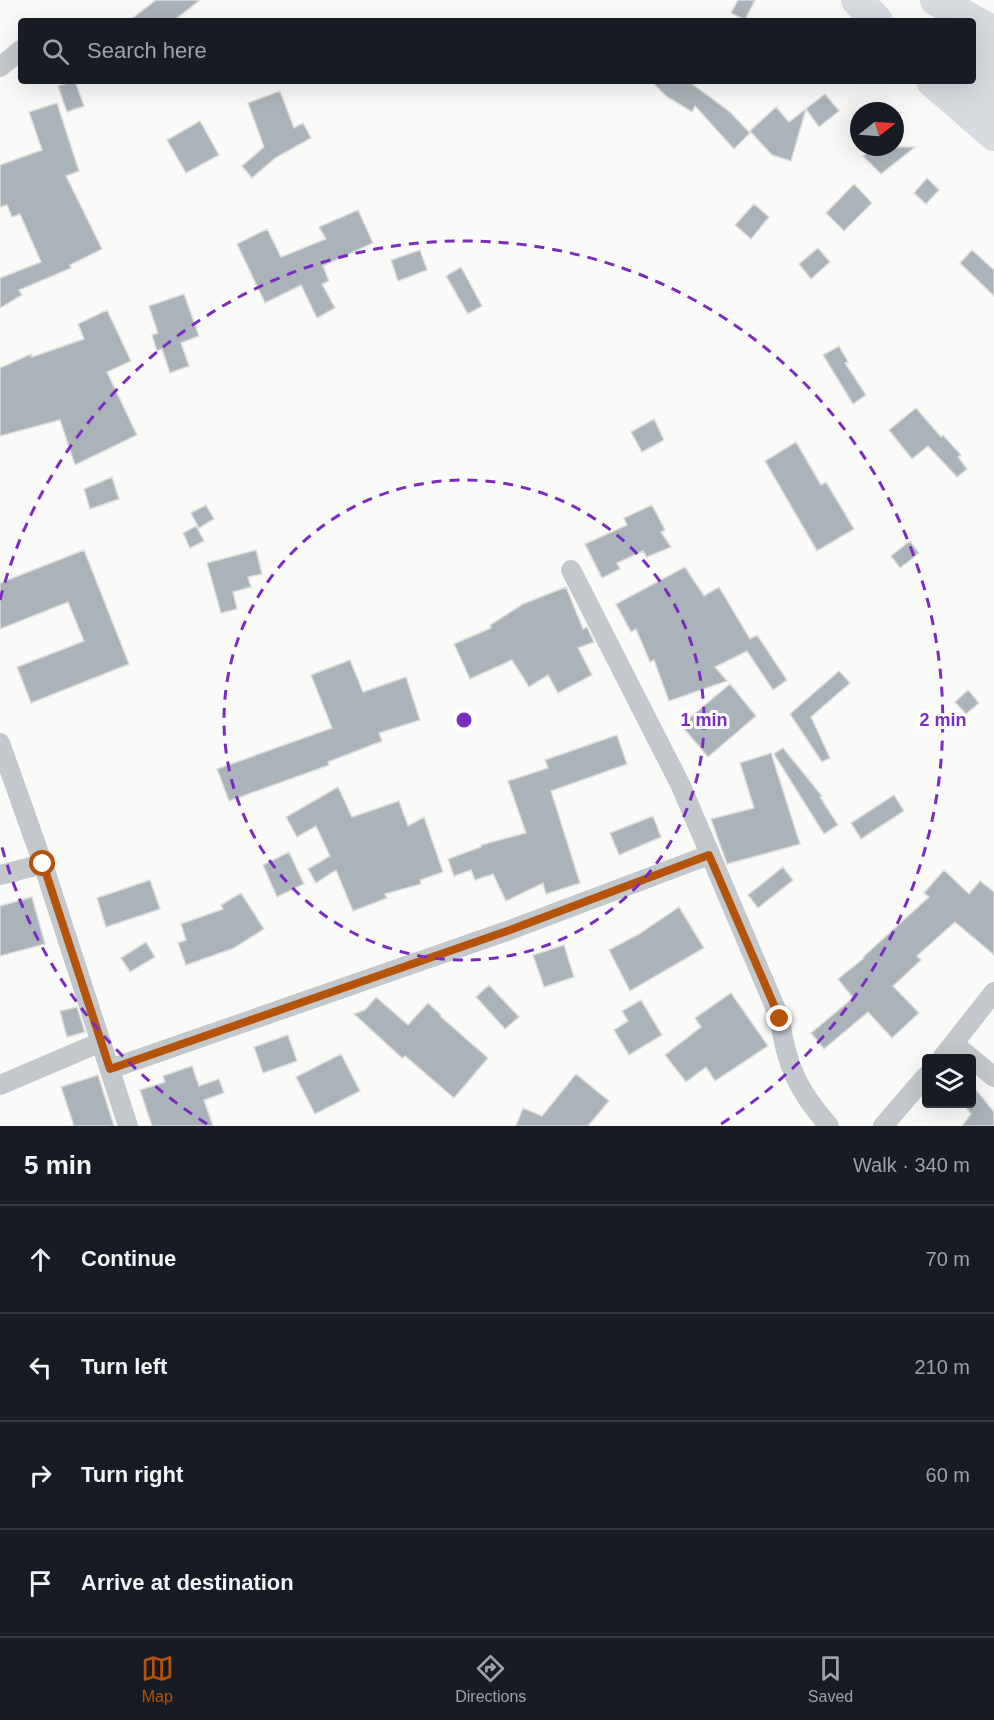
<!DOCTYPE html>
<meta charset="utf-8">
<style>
body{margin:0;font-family:Arial,sans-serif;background:#242831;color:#f1f3f6}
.controls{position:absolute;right:18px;bottom:18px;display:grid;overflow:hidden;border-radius:6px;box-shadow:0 6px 24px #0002}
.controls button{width:54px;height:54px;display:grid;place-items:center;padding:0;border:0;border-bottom:2px solid #363941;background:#171b24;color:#f1f3f6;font:30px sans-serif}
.compass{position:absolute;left:850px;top:102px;width:54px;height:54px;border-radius:50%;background:#171b24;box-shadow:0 6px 24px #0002;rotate:73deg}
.stop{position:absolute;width:18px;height:18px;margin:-14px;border:4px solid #b45309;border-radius:50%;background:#fff}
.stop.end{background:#b45309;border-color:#fff;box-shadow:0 2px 6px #0008}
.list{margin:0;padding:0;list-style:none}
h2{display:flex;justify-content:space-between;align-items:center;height:78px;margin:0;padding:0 24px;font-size:26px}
h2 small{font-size:20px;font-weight:400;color:#9ea1a6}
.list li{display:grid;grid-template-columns:39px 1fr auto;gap:18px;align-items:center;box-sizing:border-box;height:108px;padding:0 24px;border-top:2px solid #363941}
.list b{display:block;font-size:22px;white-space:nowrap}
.list em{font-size:20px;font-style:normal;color:#9ea1a6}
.icon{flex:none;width:33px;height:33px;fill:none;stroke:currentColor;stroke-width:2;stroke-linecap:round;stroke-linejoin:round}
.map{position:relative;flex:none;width:994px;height:1126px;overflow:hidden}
.search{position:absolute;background:#171b24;box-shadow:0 6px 24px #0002;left:18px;right:18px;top:18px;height:66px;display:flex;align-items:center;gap:15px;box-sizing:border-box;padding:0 21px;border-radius:6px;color:#9ea1a6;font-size:22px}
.sheet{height:510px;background:#171b24}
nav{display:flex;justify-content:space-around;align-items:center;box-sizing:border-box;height:84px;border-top:2px solid #363941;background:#171b24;font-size:16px;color:#9ea1a6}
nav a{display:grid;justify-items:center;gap:3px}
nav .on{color:#b45309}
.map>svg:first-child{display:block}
.building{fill:#aab3b9;stroke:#dcdcda;stroke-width:1.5}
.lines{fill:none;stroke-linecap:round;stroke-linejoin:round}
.minor{stroke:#c3c8cc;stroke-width:20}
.trunk{stroke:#d6dbdf;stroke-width:32}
.route{stroke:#b45309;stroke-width:8}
.ring{fill:none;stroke:#7b2cbf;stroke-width:3;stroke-dasharray:10 8}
.centre{fill:#7b2cbf;stroke:#fff;stroke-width:3}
.ring-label{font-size:18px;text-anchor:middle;font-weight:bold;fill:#7b2cbf;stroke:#fff;stroke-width:6;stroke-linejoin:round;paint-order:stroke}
</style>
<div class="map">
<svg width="994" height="1126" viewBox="0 0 994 1126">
<rect width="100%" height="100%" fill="#fafaf8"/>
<path class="building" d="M 156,0 L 200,0 L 173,21 L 129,21 Z
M 738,0 L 755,0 L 745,20 L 731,13 Z
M 75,81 L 84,106 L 67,112 L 58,86 Z
M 651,81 L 688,81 L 730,112 L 750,133 L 734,149 L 695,106 L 692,112 L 666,96 Z
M 280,91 L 294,128 L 303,123 L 311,138 L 275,158 L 252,178 L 242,166 L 264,147 L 248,103 Z
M 825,94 L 839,111 L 819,127 L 806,109 L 791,161 L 772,155 L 750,131 L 776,107 L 789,122 Z
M 57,103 L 79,171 L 66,176 L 102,249 L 70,265 L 71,268 L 19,290 L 22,295 L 0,308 L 0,278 L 41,262 L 20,214 L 12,217 L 7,205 L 0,207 L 0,165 L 42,150 L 29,112 Z
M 200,121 L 219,155 L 186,173 L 167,140 Z
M 874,147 L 915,147 L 881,174 L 863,156 Z
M 927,178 L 939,190 L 926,204 L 914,193 Z
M 854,184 L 872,203 L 844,231 L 826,213 Z
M 754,204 L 769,217 L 751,239 L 735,225 Z
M 358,210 L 373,243 L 323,266 L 329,281 L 322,284 L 335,308 L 317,318 L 301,285 L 265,303 L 237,244 L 267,229 L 281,257 L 326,239 L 319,227 Z
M 818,248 L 830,262 L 811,279 L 799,264 Z
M 420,250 L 427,270 L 398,281 L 391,260 Z
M 972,250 L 994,270 L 994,296 L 960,263 Z
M 461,267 L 482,306 L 468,314 L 446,276 Z
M 184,294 L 199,336 L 181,343 L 189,366 L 170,373 L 162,349 L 157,351 L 152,335 L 158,333 L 149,306 Z
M 107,310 L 131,361 L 107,372 L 137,435 L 75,465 L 60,420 L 0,436 L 0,368 L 31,354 L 32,357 L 84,339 L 78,324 Z
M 839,346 L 848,362 L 845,363 L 866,395 L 853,404 L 823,355 Z
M 916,408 L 941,437 L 943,435 L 961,455 L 958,457 L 967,469 L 957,477 L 928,446 L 912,459 L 889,430 Z
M 654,419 L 664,440 L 642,452 L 631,432 Z
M 796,442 L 821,485 L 826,482 L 854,529 L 817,551 L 765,461 Z
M 112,477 L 119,499 L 90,509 L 84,489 Z
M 206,505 L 214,519 L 199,528 L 191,513 Z
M 652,505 L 665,530 L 661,532 L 671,547 L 647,557 L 643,551 L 617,563 L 620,569 L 602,578 L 585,544 L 627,525 L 624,518 Z
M 196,526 L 204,541 L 190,548 L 183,533 Z
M 910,541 L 919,553 L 900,568 L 891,556 Z
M 84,550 L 129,664 L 31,703 L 17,667 L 84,641 L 68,602 L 0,629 L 0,583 Z
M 256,550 L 262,574 L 248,577 L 251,587 L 233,592 L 237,609 L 221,613 L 207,563 Z
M 685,567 L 704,596 L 719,587 L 750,639 L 757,635 L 787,680 L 773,690 L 747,651 L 715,667 L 727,681 L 669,701 L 654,660 L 650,662 L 636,629 L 631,632 L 616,604 Z
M 566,587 L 583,629 L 587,627 L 594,642 L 578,648 L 592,675 L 558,693 L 548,675 L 529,687 L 512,660 L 470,679 L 454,644 L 491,628 L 490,625 L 523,604 Z
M 350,660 L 363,692 L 406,677 L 420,720 L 379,733 L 382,741 L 328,762 L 329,765 L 229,801 L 217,769 L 332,728 L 311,675 Z
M 839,671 L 850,683 L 811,717 L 830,758 L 822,762 L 790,714 Z
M 730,684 L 756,716 L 708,757 L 681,725 Z
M 968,690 L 979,703 L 966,714 L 955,702 Z
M 617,735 L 627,764 L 551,791 L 580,883 L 546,894 L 543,883 L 506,901 L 493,874 L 475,880 L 471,870 L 454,876 L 448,859 L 481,847 L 481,845 L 526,833 L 508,781 L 548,768 L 545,760 Z
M 783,748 L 822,796 L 820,797 L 838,825 L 824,834 L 774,754 Z
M 771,753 L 800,844 L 727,864 L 711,819 L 754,808 L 740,763 Z
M 338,787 L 352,817 L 399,801 L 408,826 L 424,817 L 443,872 L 420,880 L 421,884 L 385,894 L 387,898 L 353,911 L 336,870 L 316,883 L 308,869 L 330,856 L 316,826 L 297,837 L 286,817 Z
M 894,795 L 904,811 L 861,839 L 851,823 Z
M 653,816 L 661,837 L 619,855 L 610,833 Z
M 289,852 L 304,884 L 277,897 L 263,865 Z
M 783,867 L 793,880 L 758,908 L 748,895 Z
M 944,870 L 969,894 L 980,881 L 994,892 L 994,955 L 955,922 L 917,956 L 921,960 L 893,986 L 919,1013 L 892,1038 L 868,1012 L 824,1049 L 811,1033 L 853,998 L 838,979 L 864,958 L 863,957 L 929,897 L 924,893 Z
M 150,880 L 160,909 L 106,927 L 97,898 Z
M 241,893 L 264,929 L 234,948 L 186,965 L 178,943 L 186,940 L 181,924 L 223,909 L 221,905 Z
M 32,897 L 45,944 L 0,956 L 0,906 Z
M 679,907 L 704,948 L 630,991 L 609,950 L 639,934 Z
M 146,942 L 155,957 L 130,972 L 121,958 Z
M 564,945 L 574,977 L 544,987 L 533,955 Z
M 489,985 L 519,1017 L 505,1029 L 476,997 Z
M 731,993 L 768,1046 L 715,1081 L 706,1067 L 686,1082 L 665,1055 L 701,1027 L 695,1018 Z
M 376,997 L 408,1025 L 428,1003 L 441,1015 L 440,1016 L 488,1058 L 454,1098 L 405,1056 L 402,1058 L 354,1014 L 365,1010 Z
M 641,1000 L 662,1035 L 629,1055 L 614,1030 L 628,1021 L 622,1011 Z
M 77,1007 L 85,1032 L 67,1037 L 60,1011 Z
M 288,1035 L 297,1061 L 263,1073 L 254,1047 Z
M 341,1054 L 360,1091 L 315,1114 L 296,1077 Z
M 192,1066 L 199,1086 L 219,1079 L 224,1093 L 204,1100 L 213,1126 L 152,1126 L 140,1090 L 165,1082 L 163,1076 Z
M 576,1074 L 609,1101 L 588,1126 L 516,1126 L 523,1108 L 542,1116 Z
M 98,1075 L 114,1126 L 74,1126 L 61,1087 Z
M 972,1085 L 994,1112 L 994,1126 L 962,1126 L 971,1114 L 963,1104 L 972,1104 Z"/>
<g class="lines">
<path class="minor" d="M 0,67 L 21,50
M 571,570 L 681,786 L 780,1019 C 786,1065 798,1091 829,1126
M 0,743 L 43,864 L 128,1126
M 0,875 L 43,864
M 954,1044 L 994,1077
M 942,1058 L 994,992
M 110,1069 L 510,930 L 709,855
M 0,1085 L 101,1042
M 883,1126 L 926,1076"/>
<path class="trunk" d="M 857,0 L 877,21
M 936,0 L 994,32
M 973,48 L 994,66
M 932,81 L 994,135
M 969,81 L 994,102"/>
</g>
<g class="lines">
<path class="route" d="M 43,864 L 110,1069 L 510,930 L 709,855 L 780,1019"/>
</g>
<g class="ring">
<circle cx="464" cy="720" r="240"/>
<path d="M207 1124A479 479 0 0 1 0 840M0 600A479 479 0 1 1 721 1124"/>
</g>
<circle cx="464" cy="720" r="9" class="centre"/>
<g class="ring-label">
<text x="704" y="726">1 min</text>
<text x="943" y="726">2 min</text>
</g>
</svg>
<div class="controls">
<button><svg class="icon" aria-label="layers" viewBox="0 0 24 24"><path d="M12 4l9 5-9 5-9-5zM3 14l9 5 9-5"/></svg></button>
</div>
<svg class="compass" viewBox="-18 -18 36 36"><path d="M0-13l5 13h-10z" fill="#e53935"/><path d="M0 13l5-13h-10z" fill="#9ea1a6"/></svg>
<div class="stop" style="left:43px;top:864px"></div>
<div class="stop end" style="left:780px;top:1019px"></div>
<div class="search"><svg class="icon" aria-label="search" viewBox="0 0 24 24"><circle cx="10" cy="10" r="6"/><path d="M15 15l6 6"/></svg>Search here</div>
</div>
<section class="sheet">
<h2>5 min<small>Walk · 340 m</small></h2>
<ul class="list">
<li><svg class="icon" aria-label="ahead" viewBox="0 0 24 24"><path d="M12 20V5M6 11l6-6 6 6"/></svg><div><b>Continue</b></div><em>70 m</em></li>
<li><svg class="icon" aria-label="left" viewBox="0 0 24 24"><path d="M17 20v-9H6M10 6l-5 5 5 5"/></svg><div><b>Turn left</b></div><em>210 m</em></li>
<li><svg class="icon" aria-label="right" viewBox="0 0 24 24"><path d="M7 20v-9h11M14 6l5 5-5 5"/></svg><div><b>Turn right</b></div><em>60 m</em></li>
<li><svg class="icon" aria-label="arrive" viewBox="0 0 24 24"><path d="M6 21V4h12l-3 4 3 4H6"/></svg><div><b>Arrive at destination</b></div></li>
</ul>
</section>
<nav>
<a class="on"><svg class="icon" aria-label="map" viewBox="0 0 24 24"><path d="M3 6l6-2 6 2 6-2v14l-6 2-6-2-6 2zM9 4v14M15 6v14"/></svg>Map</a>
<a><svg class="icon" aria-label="directions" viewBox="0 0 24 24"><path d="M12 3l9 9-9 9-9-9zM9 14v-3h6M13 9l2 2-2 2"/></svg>Directions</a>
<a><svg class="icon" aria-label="saved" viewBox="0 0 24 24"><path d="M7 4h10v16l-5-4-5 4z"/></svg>Saved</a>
</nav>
